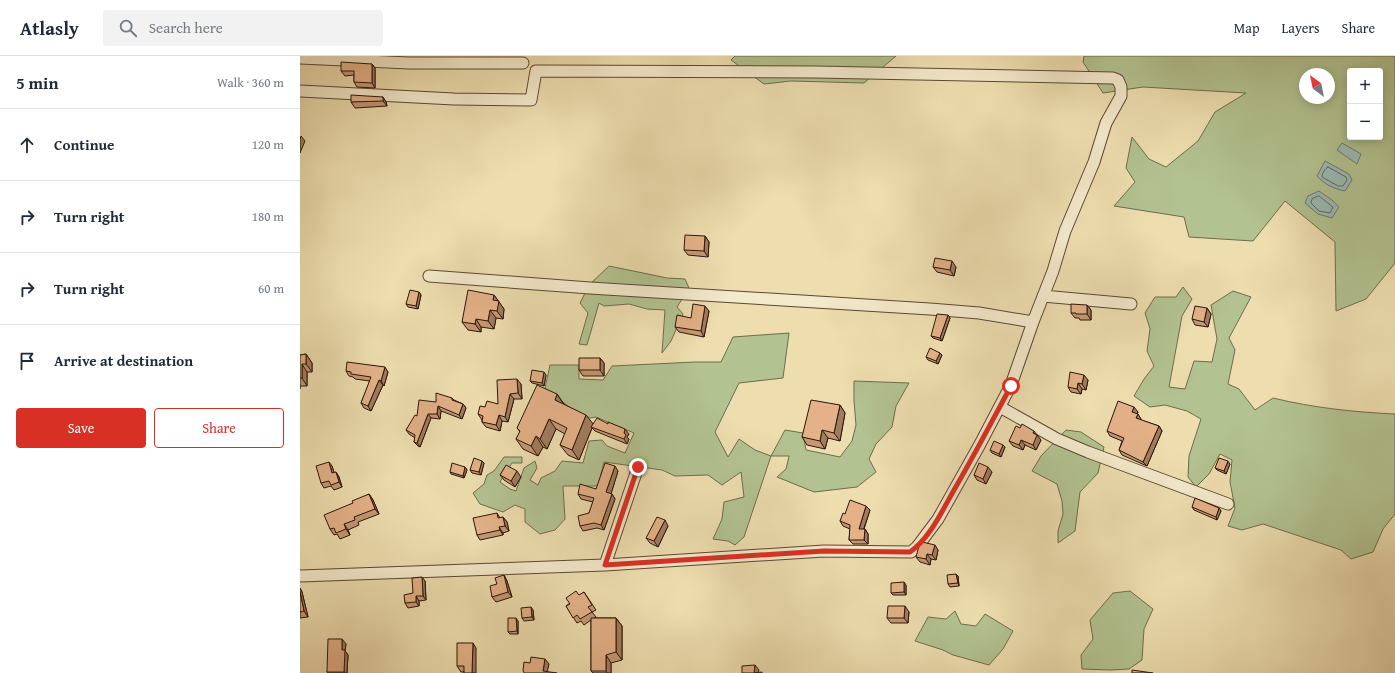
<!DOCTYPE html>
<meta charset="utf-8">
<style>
body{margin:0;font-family:"Gentium Book Plus",serif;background:#f2f2f3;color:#1f2937}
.controls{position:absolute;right:12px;top:12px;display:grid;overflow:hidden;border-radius:4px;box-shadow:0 2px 10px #0003}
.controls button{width:36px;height:36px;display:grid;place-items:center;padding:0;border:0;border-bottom:1px solid #e0e1e3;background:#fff;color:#1f2937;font:20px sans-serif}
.compass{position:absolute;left:999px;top:12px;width:36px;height:36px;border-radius:50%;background:#fff;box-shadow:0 2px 10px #0003;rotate:327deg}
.stop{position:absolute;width:12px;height:12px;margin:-9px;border:3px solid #d93025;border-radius:50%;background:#fff}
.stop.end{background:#d93025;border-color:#fff;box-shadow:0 1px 4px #0008}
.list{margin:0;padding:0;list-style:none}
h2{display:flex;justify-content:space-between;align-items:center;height:52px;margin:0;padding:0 16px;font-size:17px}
h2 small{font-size:13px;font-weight:400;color:#747a83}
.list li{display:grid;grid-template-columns:26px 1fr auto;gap:12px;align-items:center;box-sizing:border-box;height:72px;padding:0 16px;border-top:1px solid #e0e1e3}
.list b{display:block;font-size:15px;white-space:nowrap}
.list em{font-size:13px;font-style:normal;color:#747a83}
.actions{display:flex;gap:8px;padding:12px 16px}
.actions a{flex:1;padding:9px 0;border:1px solid #d93025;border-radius:4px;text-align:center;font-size:14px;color:#d93025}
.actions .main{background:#d93025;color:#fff}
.icon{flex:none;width:22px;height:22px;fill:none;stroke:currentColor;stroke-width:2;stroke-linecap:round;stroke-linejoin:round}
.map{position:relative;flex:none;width:1095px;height:617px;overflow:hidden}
header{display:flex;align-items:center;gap:24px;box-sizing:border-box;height:56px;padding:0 20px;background:#fff;border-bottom:1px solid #e0e1e3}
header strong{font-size:19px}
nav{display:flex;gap:22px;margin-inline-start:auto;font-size:14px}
.search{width:280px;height:36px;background:#f2f2f3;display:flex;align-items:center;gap:10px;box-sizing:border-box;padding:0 14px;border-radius:4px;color:#747a83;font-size:15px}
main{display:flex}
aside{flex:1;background:#fff}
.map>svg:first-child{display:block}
.green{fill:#b2c290;stroke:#6e6c4c;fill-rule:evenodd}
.water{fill:#9bbab4;stroke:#6e786f}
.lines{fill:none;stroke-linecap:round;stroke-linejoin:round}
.shore{stroke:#63685e;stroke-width:1}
.street-casing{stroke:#5c4831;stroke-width:13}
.street{stroke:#f3e9cb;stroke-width:11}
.wall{fill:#c49875;stroke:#2b1607}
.shaded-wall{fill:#a07c5f;stroke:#2b1607}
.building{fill:#e4b188;stroke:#2b1607}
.route{stroke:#d93025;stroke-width:5}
</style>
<header>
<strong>Atlasly</strong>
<div class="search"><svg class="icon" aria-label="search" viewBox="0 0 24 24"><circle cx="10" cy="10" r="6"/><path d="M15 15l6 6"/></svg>Search here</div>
<nav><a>Map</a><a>Layers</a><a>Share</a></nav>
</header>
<main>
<aside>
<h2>5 min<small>Walk · 360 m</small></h2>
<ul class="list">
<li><svg class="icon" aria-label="ahead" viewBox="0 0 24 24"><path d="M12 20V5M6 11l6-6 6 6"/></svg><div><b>Continue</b></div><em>120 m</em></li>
<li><svg class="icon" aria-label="right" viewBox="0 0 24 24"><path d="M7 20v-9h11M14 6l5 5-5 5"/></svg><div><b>Turn right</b></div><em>180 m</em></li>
<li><svg class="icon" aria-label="right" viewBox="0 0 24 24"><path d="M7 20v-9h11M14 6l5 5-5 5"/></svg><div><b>Turn right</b></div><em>60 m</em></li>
<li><svg class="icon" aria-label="arrive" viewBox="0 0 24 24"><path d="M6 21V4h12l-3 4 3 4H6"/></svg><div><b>Arrive at destination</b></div></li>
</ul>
<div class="actions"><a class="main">Save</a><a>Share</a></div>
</aside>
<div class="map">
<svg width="1095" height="617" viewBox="0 0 1095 617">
<rect width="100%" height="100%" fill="#edddaf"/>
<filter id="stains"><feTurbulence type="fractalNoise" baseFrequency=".005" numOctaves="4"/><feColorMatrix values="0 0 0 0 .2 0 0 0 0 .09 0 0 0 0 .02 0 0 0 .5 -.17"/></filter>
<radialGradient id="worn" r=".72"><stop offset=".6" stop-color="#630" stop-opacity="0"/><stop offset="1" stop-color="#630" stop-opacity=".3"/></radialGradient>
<path class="green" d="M 435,0 L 596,0 L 564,27 L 491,25 L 464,28 L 431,4 Z
M 784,0 L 1095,0 L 1095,207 L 1066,243 L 1036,255 L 1035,186 L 985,145 L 953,185 L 889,181 L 884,161 L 814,150 L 835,126 L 826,112 L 832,81 L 849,103 L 866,111 L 898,85 L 915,56 L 946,37 L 843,31 L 803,37 L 783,6 ZM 1050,15 L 1080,15 L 1080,81 L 1050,81 ZM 1005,18 L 1029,18 L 1029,42 L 1005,42 Z
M 309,210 L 367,222 L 385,223 L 389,232 L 377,251 L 383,258 L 371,285 L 362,297 L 365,254 L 347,253 L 329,248 L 304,250 L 299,247 L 287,289 L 279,288 L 288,257 L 280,247 L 289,229 Z
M 883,231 L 892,243 L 882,260 L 869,331 L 885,333 L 894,305 L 912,306 L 917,283 L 911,249 L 933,235 L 951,241 L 929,282 L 935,294 L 928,328 L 939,333 L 955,354 L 973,342 C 1014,352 1054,356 1095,358 L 1095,458 L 1083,473 L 1073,496 L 1051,503 L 1041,494 L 963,468 L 942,474 L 928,470 L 935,452 L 930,426 L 932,404 L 920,398 L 909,418 L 896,431 L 888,421 L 889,400 L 901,363 L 887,355 L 865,349 L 850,351 L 834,340 L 844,323 L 854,310 L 847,295 L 850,273 L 845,257 L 855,241 L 876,241 Z
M 489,277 L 483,322 L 439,327 L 415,376 L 428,401 L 439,383 L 455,394 L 471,400 L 485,374 L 503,377 L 506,394 L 540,401 L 552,385 L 556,369 L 554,345 L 554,325 L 609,327 L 596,350 L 592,371 L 576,388 L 569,403 L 576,416 L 557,431 L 514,436 L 477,421 L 486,413 L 489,400 L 471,400 L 444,481 L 435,489 L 428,485 L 413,483 L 422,463 L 424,446 L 444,441 L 441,416 L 422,429 L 408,419 L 375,420 L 362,414 L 304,406 L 298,430 L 263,430 L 265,463 L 255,474 L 240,478 L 225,466 L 225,453 L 215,449 L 203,456 L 180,448 L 173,437 L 184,428 L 187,419 L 194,415 L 204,401 L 222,401 L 222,407 L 212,407 L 200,426 L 210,433 L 216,435 L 224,412 L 235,405 L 237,412 L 230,424 L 238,429 L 241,422 L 255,415 L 262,405 L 283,407 L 289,385 L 302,384 L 307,390 L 325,397 L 334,377 L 296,361 L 290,362 L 268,350 L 245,332 L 250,309 L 279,309 L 279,323 L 303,324 L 312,310 L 395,306 L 421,306 L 433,281 Z
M 766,374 L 781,376 L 804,391 L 798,417 L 780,436 L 775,475 L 758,487 L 758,475 L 763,458 L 762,445 L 757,428 L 732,415 L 741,400 Z
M 830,535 L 853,553 L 844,573 L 842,604 L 829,613 L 811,614 L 782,613 L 781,599 L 793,583 L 790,564 L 813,537 Z
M 655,555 L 661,568 L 676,570 L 685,558 L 713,575 L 703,593 L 689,609 L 653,599 L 643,594 L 615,585 L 628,561 L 646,563 Z"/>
<path class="water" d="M 1042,87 L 1061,98 L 1057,108 L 1037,94 Z
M 1025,105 L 1049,118 L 1052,124 L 1045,135 C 1034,133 1024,128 1017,120 Z
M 1019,135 L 1032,144 L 1039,151 L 1032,162 L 1018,158 L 1005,147 L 1008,140 Z"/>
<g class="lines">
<path class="shore" d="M 1028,111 L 1046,121 L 1047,124 L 1043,130 L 1038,130 L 1022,121 C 1022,118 1025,112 1028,111 Z
M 1019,140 L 1033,151 L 1030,157 L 1019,155 L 1011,147 L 1012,143 Z"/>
<defs>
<path id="street" d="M 0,2 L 109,7 L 223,7
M 0,35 L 154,43 L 231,44 L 236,15 L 516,16 L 813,22 L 818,24 L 821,31 L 821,40 L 806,67 L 794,106 L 765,175 L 753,215 L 733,266 L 711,329 L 679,390 L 638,463 L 617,491 L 611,496 L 524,495 L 305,509 L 0,520
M 129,220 L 290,232 L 630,253 L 679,257 L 733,266
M 743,240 L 831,248
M 700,351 L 757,383 L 788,396 L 928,448
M 305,509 L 338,411"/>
</defs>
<use href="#street" class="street-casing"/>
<use href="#street" class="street"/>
</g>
<path class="wall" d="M 72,8 L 75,12 L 75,32 L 57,31 L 54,26 L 54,19 L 45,20 L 41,15 Z
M 83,41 L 86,46 L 87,50 L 55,52 L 51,46 Z
M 405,180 L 409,186 L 408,201 L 388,199 L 384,194 Z
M 633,211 L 656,211 L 654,220 L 637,216 Z
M 119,236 L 121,239 L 118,253 L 108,251 L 106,248 Z
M 194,239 L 204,253 L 203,263 L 196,262 L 194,273 L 181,271 L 181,276 L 168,274 L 162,266 Z
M 787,249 L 791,254 L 791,264 L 780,264 L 779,262 L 775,262 L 771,257 Z
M 907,252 L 911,258 L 908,271 L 895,269 L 892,263 Z
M 409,255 L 404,281 L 379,276 L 375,271 L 391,262 Z
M 650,262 L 642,285 L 633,282 L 631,280 Z
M 640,297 L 642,299 L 638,308 L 628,304 L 626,301 Z
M 6,298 L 12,307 L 12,316 L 7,316 L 7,330 L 0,330 L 0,333 L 0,299 Z
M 300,302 L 304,307 L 304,320 L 283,320 L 279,314 Z
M 46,315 L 88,316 L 84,330 L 83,329 L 71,355 L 64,352 L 61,347 L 70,325 L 55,323 L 53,321 L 49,320 Z
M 246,319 L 244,330 L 232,327 L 230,325 Z
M 788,324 L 786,334 L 782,333 L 781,338 L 771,336 L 768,331 Z
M 221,328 L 222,343 L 214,343 L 208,366 L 202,365 L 200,375 L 186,371 L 182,366 L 182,364 L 178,358 L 185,351 L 198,348 Z
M 257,338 L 264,348 L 293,368 L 308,368 L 329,378 L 327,381 L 329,383 L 327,388 L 295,375 L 292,372 L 279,404 L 268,399 L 260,389 L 265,378 L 256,373 L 247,393 L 243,391 L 238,400 L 223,393 L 216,383 L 220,376 L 217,372 Z
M 152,342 L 154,344 L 163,348 L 166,352 L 162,363 L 141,355 L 140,363 L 131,362 L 120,391 L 118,390 L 114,386 L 115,382 L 109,378 L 106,374 L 117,360 L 136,346 Z
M 540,349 L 545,357 L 540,385 L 528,382 L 525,393 L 507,389 L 502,381 Z
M 838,356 L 837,358 L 841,363 L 841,364 L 859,370 L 862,375 L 847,410 L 822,399 L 819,394 L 822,385 L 810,380 L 807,375 Z
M 736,379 L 741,384 L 736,394 L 725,389 L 723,394 L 713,390 L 709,385 Z
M 703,389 L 705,391 L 701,401 L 692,397 L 690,394 Z
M 182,405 L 184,407 L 181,419 L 172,417 L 170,414 Z
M 930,408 L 926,418 L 917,414 L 915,412 Z
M 32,410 L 34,417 L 36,416 L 39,421 L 42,431 L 34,434 L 31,430 L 24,432 L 21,427 Z
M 165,411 L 167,414 L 164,422 L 151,418 L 150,416 Z
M 318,415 L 311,438 L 312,438 L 315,443 L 304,474 L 297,472 L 283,475 L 280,470 L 289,457 L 293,446 L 281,443 L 278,438 L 296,433 Z
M 692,416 L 686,428 L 677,424 L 674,419 Z
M 200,419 L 221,421 L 215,431 L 204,424 Z
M 69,438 L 73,444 L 79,458 L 58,466 L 59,469 L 48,474 L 50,479 L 40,483 L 37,478 L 34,479 L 30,473 L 53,447 Z
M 566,450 L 570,454 L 564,473 L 565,473 L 568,478 L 568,488 L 553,488 L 549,484 L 550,473 L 543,470 L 540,465 L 545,458 Z
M 892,451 L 919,452 L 921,455 L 917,464 L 894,454 Z
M 197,457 L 200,462 L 203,461 L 207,466 L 209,475 L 203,477 L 203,479 L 180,484 L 177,479 Z
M 368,470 L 358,491 L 350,487 L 346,482 Z
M 638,494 L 636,504 L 631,503 L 630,509 L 620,506 L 616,501 Z
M 656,518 L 658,520 L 659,530 L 650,531 L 648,528 Z
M 204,519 L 207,525 L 212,541 L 196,546 L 192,541 L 197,528 Z
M 125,525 L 126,544 L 119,545 L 119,550 L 108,552 L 105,547 L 113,537 Z
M 606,529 L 606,539 L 593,539 L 591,537 Z
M 0,532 L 2,536 L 8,561 L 0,562 Z
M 284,536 L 296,554 L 292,556 L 296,561 L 294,562 L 316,562 L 322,570 L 322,604 L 311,607 L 311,617 L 293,617 L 291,615 L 291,564 L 284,569 L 281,565 L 277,567 L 266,550 Z
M 233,554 L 234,564 L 224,565 L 222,562 Z
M 609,556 L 608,567 L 591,567 L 587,562 Z
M 218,565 L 218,578 L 210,578 L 208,576 Z
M 46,588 L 45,595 L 48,599 L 47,617 L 28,617 L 27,616 Z
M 176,592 L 164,616 L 161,616 L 157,610 Z"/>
<path class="shaded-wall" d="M 72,8 L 75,12 L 75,32 L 72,27 Z
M 83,41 L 86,46 L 87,50 L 83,45 Z
M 1,80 L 5,85 L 0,97 L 0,83 Z
M 405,180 L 409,186 L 408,201 L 404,195 Z
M 652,205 L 656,211 L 654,220 L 650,214 Z
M 119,236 L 121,239 L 118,253 L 116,250 Z
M 194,239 L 204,253 L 203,263 L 197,255 L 193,244 Z
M 787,249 L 791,254 L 791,264 L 787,258 Z
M 405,250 L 409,255 L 404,281 L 401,275 Z
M 907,252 L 911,258 L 908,271 L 904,266 Z
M 190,254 L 196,262 L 194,273 L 188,265 Z
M 648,259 L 650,262 L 642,285 L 640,282 Z
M 176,263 L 181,271 L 181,276 L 175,268 Z
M 640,297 L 642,299 L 638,308 L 636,305 Z
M 6,298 L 12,307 L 12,316 L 6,308 Z
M 300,302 L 304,307 L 304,320 L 300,314 Z
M 2,308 L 7,316 L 7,330 L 2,322 Z
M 85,311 L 88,316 L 84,330 L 81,325 Z
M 244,316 L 246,319 L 244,330 L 242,327 Z
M 784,319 L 788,324 L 786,334 L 782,328 Z
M 217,323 L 221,328 L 222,343 L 218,337 Z
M 79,324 L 83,329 L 71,355 L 68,350 Z
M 778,327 L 782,333 L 781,338 L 777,333 Z
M 210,338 L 214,343 L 208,366 L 205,361 Z
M 257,338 L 264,349 L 255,344 Z
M 163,348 L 166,352 L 162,363 L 159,359 Z
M 540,349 L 545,357 L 540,385 L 534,377 Z
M 138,350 L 141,355 L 140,363 L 137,358 Z
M 834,351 L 838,356 L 836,361 L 832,356 Z
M 128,358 L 131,362 L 120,391 L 117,387 Z
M 838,358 L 841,363 L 839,367 L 836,362 Z
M 199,359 L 202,365 L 200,375 L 196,369 Z
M 286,359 L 294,369 L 291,371 L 292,372 L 279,404 L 272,394 Z
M 249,363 L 256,373 L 247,393 L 240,383 Z
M 859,370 L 862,375 L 847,410 L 843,406 Z
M 325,373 L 329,378 L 327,381 L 329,383 L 327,388 L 324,383 L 324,377 Z
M 522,374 L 528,382 L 525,393 L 520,385 Z
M 734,375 L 741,384 L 736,394 L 733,389 L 733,377 Z
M 236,380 L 243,391 L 238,400 L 231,390 Z
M 721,384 L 725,389 L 723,394 L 719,389 Z
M 703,389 L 705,391 L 701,401 L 699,398 Z
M 182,405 L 184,407 L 181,419 L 179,416 Z
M 928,405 L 930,408 L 926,418 L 924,415 Z
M 29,406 L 32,410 L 36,422 L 32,417 Z
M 315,410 L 318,415 L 310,441 L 306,436 Z
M 165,411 L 167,414 L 164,422 L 163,420 Z
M 688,411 L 692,416 L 686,428 L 683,423 Z
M 217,415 L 221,421 L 215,431 L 211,425 Z
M 36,416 L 39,421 L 42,431 L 39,426 Z
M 69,438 L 73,444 L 79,458 L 75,453 Z
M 312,438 L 315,443 L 304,474 L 301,469 Z
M 566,450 L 570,454 L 562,478 L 559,473 Z
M 919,452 L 921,455 L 917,464 L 916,461 Z
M 203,461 L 207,466 L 209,475 L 205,470 Z
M 365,464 L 368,470 L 358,491 L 354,485 Z
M 44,468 L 48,474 L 50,479 L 46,473 Z
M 199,471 L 203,477 L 203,479 L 200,474 Z
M 565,473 L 568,478 L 568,488 L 564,484 Z
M 635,489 L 638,494 L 636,504 L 632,499 Z
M 627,498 L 631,503 L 630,509 L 626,503 Z
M 656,518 L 658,520 L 659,530 L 658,527 Z
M 204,519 L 207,525 L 212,541 L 208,536 Z
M 122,521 L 125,525 L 126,544 L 123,540 Z
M 604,526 L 606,529 L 606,539 L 604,536 Z
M 0,532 L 2,536 L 8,561 L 4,555 L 0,536 Z
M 116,540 L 119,545 L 119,550 L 116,546 Z
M 605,550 L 609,556 L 608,567 L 604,562 Z
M 231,551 L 233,554 L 234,564 L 232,561 Z
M 216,562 L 218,565 L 218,578 L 217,575 Z
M 316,562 L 322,570 L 322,604 L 316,596 Z
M 42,583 L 46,588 L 45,595 L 48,599 L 47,617 L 44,617 L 44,616 L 42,594 Z
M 173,587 L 176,592 L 176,617 L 172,617 Z
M 306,599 L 311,607 L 311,617 L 307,617 L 306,615 Z
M 245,603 L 249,608 L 247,617 L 243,615 Z
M 455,609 L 459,614 L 458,617 L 454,617 Z"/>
<path class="building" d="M 41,6 L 72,8 L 72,27 L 54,26 L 54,15 L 41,15 Z
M 51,39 L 83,41 L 83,45 L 51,46 Z
M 385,179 L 405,180 L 404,195 L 384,194 Z
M 635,202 L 652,205 L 650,214 L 633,211 Z
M 110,234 L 119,236 L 116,250 L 106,248 Z
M 168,234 L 194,239 L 193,244 L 199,245 L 197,255 L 190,254 L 188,265 L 176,263 L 175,268 L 162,266 Z
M 393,248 L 405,250 L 401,275 L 375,271 L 377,259 L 391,262 Z
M 771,248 L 787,249 L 787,258 L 776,258 L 776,257 L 771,257 Z
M 895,250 L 907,252 L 904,266 L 892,263 Z
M 637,258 L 648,259 L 640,282 L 631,280 Z
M 630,292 L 640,297 L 636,305 L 626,301 Z
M 6,298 L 6,308 L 2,308 L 2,322 L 0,322 L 0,299 Z
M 279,302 L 300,302 L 300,314 L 279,314 Z
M 47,306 L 85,311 L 81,325 L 79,324 L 68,350 L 61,347 L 71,321 L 51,318 L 51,316 L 46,315 Z
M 232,314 L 244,316 L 242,327 L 230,325 Z
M 770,316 L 784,319 L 782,328 L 778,327 L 777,333 L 768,331 Z
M 217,323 L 218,337 L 210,338 L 205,361 L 199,359 L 196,369 L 182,366 L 183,360 L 178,358 L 180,350 L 185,351 L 187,345 L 198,348 L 197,324 Z
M 237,329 L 257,338 L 255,344 L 286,359 L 272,394 L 260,389 L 267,372 L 249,363 L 240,383 L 236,380 L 231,390 L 216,383 L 220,375 L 217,372 Z
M 136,337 L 152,342 L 152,344 L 163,348 L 159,359 L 138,350 L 137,358 L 128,358 L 117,387 L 114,386 L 115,379 L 106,374 L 115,359 L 117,360 L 119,344 L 136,346 Z
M 511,344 L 540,349 L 534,377 L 522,374 L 520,385 L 502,381 Z
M 818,345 L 834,351 L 832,356 L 838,358 L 836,362 L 859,370 L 843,406 L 819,394 L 824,382 L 807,375 Z
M 297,362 L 308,368 L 308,366 L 325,373 L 324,377 L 326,379 L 324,383 L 291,371 Z
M 722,368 L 734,375 L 733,377 L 737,379 L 733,389 L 721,384 L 719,389 L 709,385 L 716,370 L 720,372 Z
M 694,385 L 703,389 L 699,398 L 690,394 Z
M 174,402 L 182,405 L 179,416 L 170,414 Z
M 919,402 L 928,405 L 924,415 L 915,412 Z
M 29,406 L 32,417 L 36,416 L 39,426 L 31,429 L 29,425 L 21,427 L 16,410 Z
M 152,407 L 165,411 L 163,420 L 150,416 Z
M 305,407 L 315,410 L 306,436 L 312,438 L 301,469 L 294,467 L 280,470 L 278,460 L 289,457 L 294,442 L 278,438 L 280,428 L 296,433 Z
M 679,407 L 688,411 L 683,423 L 674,419 Z
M 206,409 L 217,415 L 211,425 L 200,419 Z
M 69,438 L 75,453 L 54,461 L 55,464 L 44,468 L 46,473 L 36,477 L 34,472 L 30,473 L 24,459 L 53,447 L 52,445 Z
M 895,442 L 919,452 L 916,461 L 892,451 Z
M 550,444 L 566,450 L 559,473 L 565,473 L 564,484 L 549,484 L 550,469 L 540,465 L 543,457 L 545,458 Z
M 197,457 L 198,462 L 203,461 L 205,470 L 199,471 L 200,474 L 177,479 L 173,462 Z
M 357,461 L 365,464 L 354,485 L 346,482 Z
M 622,486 L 635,489 L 632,499 L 627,498 L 626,503 L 616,501 L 619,490 Z
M 656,518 L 658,527 L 648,528 L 647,519 Z
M 204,519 L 208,536 L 192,541 L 190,530 L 197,528 L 195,522 Z
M 122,521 L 123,540 L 116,540 L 116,546 L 105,547 L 104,539 L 113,537 L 112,522 Z
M 604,526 L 604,536 L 591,537 L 591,527 Z
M 276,535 L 279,539 L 284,536 L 292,549 L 288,551 L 292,556 L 280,563 L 277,559 L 273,562 L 266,550 L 270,548 L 266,542 Z
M 0,536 L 4,555 L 0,556 Z
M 588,550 L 605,550 L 604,562 L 587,562 Z
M 231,551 L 232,561 L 222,562 L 221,552 Z
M 208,562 L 216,562 L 217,575 L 208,576 Z
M 291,562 L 316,562 L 316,596 L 306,599 L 306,615 L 291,615 Z
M 28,583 L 42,583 L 42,594 L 45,594 L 44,616 L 27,616 Z
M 157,587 L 173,587 L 172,617 L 164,617 L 164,610 L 157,610 Z
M 231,601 L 245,603 L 243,615 L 257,617 L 224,617 L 224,616 L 223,615 L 224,606 L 230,607 Z
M 455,609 L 454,617 L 462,616 L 462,617 L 442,617 L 442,610 Z
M 832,614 L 853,617 L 832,617 Z"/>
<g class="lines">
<path class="route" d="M 338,411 L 305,509 L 524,495 L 610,496 C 630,482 642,455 654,434 C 674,400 692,365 711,330"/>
</g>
<rect width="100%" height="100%" filter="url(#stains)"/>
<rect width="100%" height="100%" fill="url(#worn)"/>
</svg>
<div class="controls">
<button>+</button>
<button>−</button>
</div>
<svg class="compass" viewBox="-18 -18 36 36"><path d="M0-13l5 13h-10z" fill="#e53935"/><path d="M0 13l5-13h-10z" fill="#747a83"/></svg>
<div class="stop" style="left:711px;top:330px"></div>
<div class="stop end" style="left:338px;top:411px"></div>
</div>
</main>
